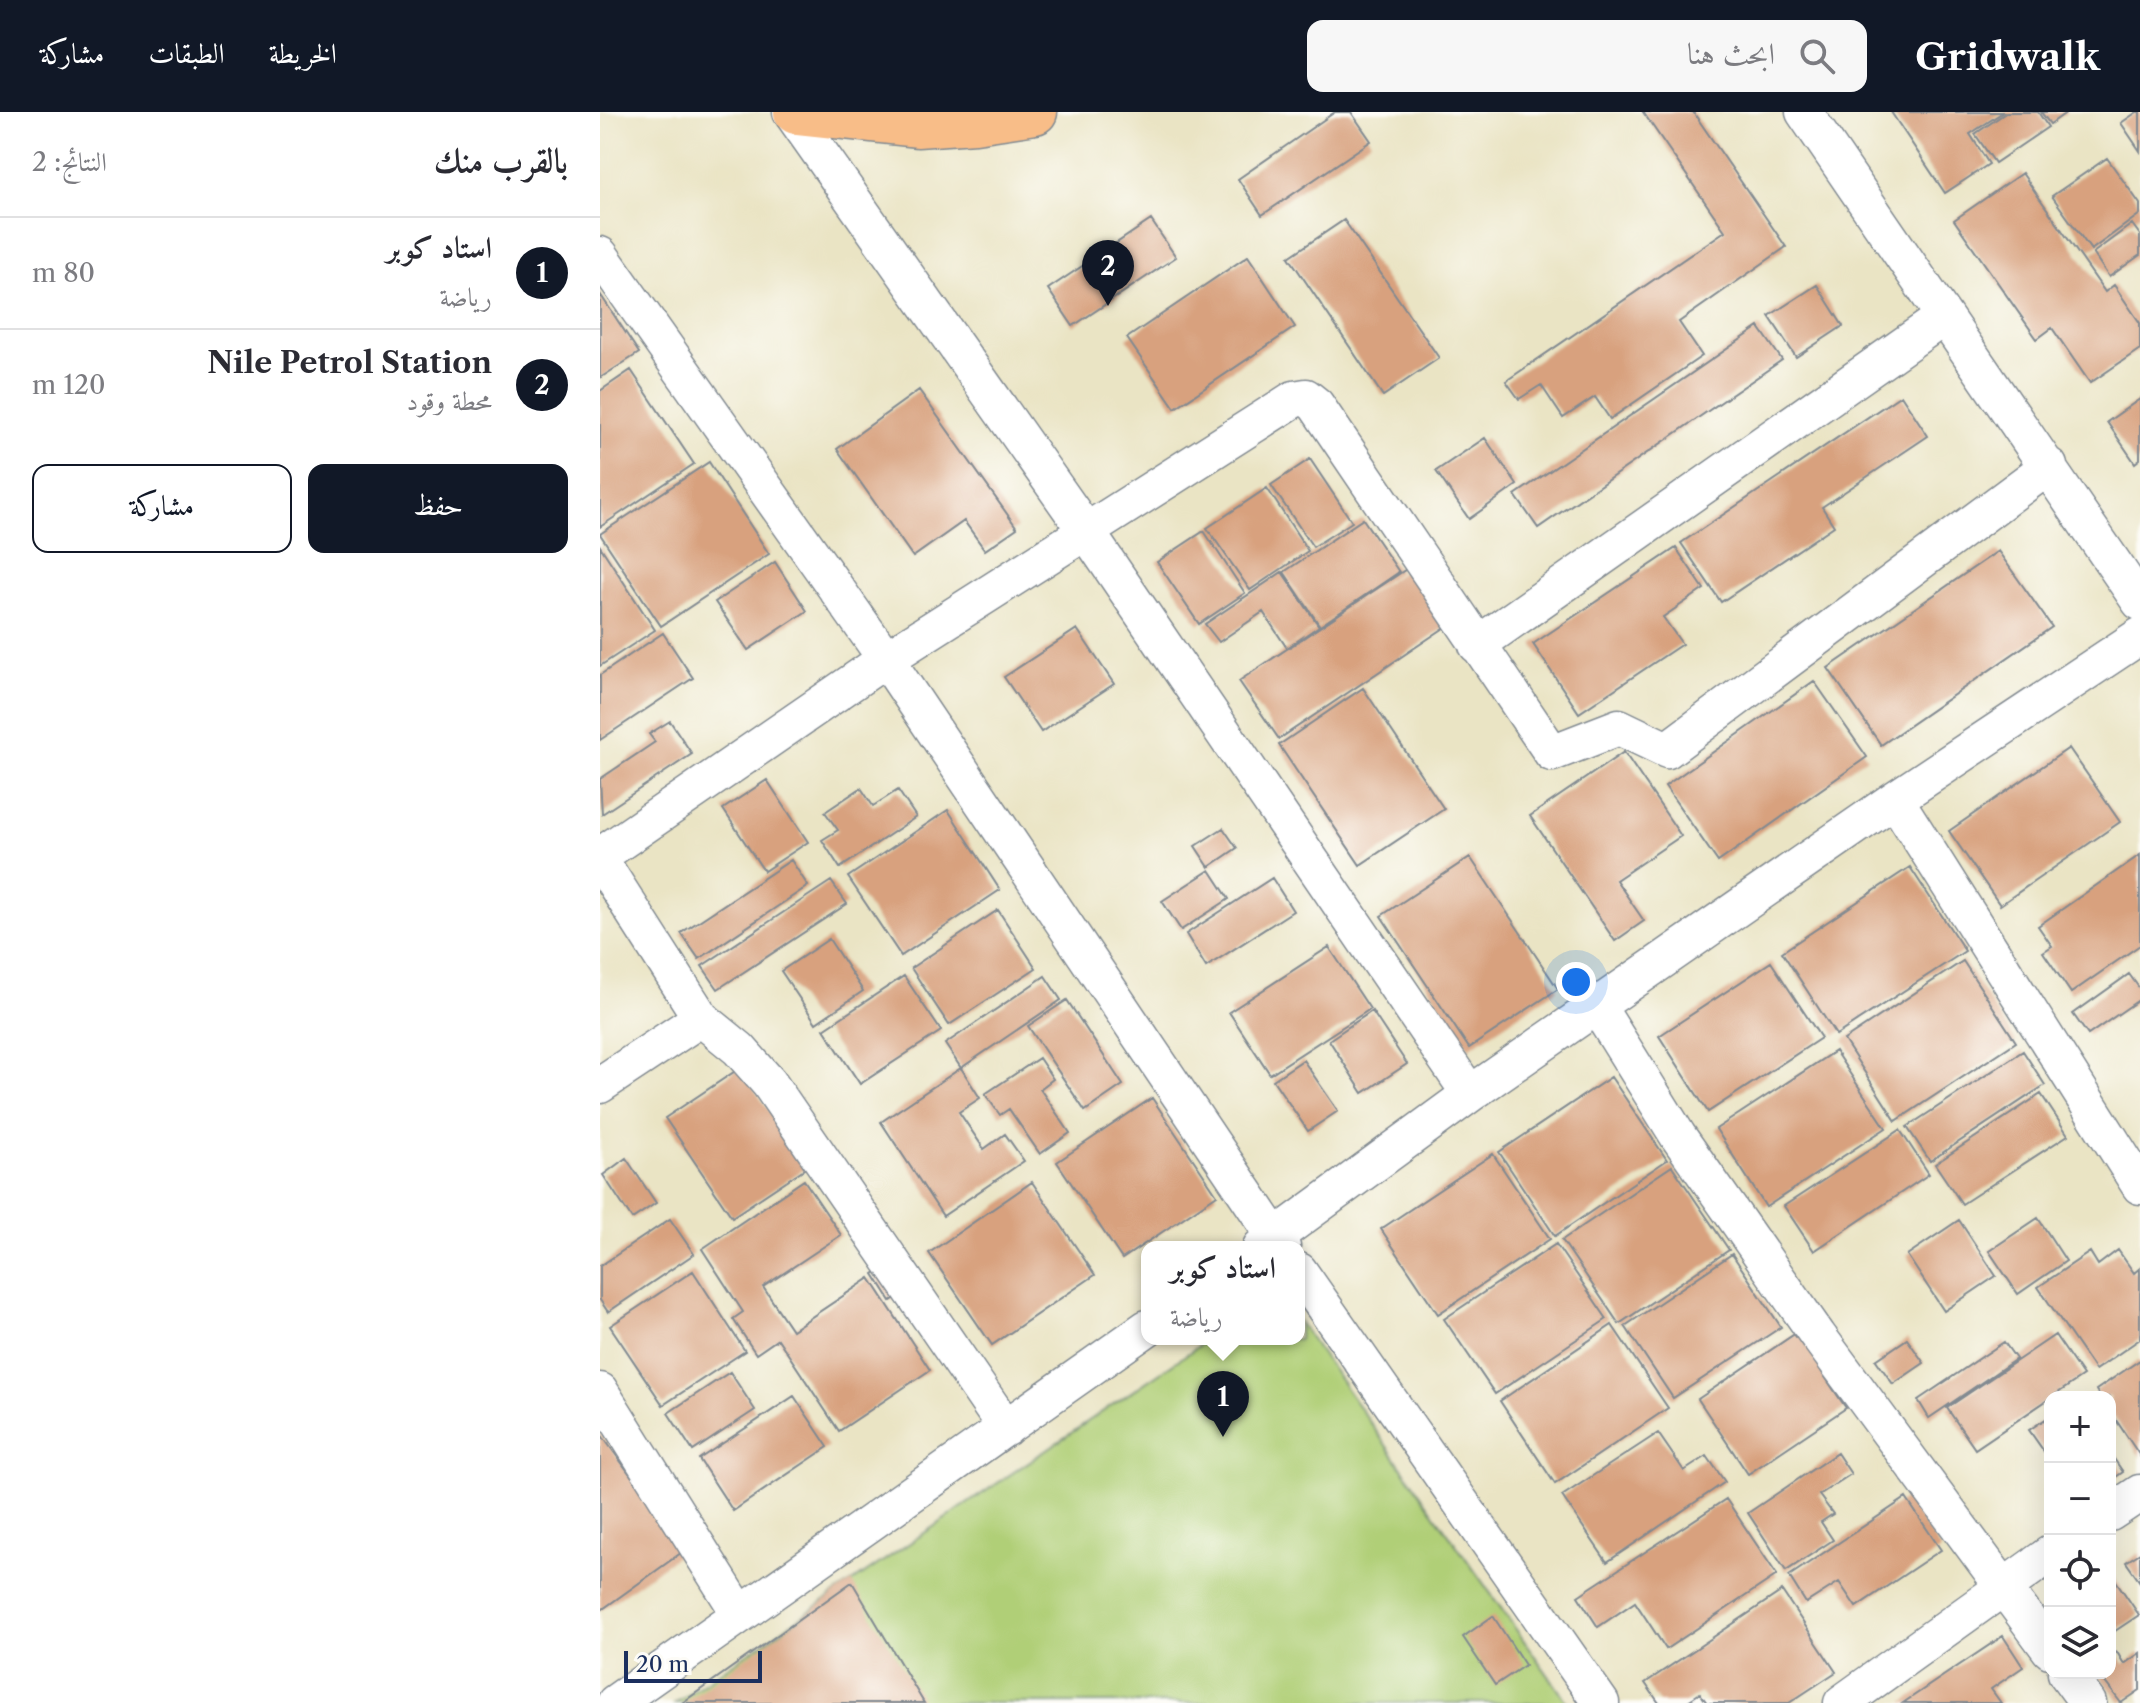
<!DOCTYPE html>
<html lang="ar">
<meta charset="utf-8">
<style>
body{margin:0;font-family:"Libre Caslon Text",Amiri,serif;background:#f7f7f7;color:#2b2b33;direction:rtl}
.controls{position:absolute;right:24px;bottom:24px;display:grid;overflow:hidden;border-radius:16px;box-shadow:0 8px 32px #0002}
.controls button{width:72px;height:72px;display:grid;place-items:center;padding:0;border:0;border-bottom:2px solid #e1e1e2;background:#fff;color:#2b2b33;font:40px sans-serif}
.scale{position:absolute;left:24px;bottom:20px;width:138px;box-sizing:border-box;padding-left:8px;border:4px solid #1b2f5e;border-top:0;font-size:22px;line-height:28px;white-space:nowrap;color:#1b2f5e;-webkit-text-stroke:6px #fdfcf7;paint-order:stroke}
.you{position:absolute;left:976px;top:870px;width:28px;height:28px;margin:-20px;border:6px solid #fff;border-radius:50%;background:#1a73e8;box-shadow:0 0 0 12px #1a73e833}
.badge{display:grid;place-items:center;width:52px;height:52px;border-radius:50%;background:#111827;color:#fff;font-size:26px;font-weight:700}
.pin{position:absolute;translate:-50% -66px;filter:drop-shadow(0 2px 4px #0008)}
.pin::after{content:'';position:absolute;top:42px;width:28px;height:24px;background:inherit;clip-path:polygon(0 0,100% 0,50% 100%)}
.popup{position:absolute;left:541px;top:1129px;width:164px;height:104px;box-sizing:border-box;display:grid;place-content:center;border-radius:16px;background:#fff;filter:drop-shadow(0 2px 6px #0005);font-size:26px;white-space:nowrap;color:#7c7c81}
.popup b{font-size:30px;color:#2b2b33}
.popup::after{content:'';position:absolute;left:50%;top:100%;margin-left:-16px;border:16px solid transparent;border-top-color:#fff}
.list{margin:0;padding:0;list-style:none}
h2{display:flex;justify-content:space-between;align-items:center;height:104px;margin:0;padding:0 32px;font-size:34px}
h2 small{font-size:26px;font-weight:400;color:#7c7c81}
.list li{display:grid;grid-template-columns:52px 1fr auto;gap:24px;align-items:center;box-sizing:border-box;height:112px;padding:0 32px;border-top:2px solid #e1e1e2}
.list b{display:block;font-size:30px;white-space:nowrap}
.list p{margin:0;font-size:26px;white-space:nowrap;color:#7c7c81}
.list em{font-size:26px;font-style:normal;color:#7c7c81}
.actions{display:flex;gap:16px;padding:24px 32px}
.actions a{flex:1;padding:18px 0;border:2px solid #111827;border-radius:16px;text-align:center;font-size:28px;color:#111827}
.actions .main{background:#111827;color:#fff}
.icon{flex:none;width:44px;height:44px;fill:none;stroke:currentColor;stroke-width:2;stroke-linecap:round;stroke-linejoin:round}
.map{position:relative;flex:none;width:1540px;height:1591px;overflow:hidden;direction:ltr}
header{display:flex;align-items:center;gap:48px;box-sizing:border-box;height:112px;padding:0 40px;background:#111827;color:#fff}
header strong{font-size:38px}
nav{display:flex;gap:44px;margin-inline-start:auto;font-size:28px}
.search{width:560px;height:72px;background:#f7f7f7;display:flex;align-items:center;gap:20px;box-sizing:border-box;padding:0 28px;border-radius:16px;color:#7c7c81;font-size:30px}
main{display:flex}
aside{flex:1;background:#fff}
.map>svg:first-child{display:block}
.green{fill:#b0cf77;stroke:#667f6a;stroke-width:2}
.building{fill:#d8a17e}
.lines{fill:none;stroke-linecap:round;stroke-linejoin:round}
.minor-casing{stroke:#828a91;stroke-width:39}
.primary-casing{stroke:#828a91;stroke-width:47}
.minor{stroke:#fff;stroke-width:36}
.primary{stroke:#f8bd88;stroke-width:44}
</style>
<header>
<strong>Gridwalk</strong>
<div class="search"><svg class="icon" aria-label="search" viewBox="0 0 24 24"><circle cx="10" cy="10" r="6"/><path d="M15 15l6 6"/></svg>ابحث هنا</div>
<nav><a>الخريطة</a><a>الطبقات</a><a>مشاركة</a></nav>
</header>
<main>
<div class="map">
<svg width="1540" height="1591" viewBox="0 0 1540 1591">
<rect width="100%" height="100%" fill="#fdfcf7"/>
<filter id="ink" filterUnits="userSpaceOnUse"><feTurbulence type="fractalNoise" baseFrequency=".0125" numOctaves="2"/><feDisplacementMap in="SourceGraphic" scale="16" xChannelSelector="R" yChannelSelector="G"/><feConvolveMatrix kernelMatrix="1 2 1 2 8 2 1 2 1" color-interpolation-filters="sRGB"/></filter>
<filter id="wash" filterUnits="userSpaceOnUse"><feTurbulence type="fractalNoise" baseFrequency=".006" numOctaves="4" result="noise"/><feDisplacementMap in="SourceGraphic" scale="32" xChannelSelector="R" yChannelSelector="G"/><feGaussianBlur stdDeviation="1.8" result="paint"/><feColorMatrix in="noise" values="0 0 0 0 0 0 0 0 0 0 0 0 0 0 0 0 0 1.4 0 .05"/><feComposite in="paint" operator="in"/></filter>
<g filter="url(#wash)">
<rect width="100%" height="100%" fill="#eae4c4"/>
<path class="green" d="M 699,1210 L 968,1591 L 75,1591 L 609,1227 L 699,1227 Z"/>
<g id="blocks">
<path class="building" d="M 735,0 L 751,0 L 771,29 L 662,103 L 638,67 Z
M 1043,0 L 1093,0 L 1186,135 L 1079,210 L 1102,244 L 1010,307 L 995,285 L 963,306 L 941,273 L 919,287 L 906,269 L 1125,119 Z
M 1291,0 L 1403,0 L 1370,22 L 1389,52 L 1345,81 Z
M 1407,0 L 1438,0 L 1448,15 L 1395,51 L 1375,22 Z
M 1441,0 L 1467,0 L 1450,12 Z
M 1537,0 L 1540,0 L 1540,39 L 1521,11 Z
M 1507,46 L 1540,92 L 1540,102 L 1491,138 L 1452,84 Z
M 1422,61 L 1505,180 L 1514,173 L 1540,211 L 1540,237 L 1490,271 L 1452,216 L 1437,227 L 1354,108 Z
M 551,108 L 576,145 L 473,214 L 448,177 Z
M 744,108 L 839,246 L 783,284 L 689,145 Z
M 1532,112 L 1540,123 L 1540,143 L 1509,165 L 1493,141 Z
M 648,144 L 695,215 L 575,296 L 527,226 Z
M 1217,173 L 1243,214 L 1196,245 L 1169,204 Z
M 0,182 L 39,241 L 0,266 Z
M 1159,215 L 1182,248 L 938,416 L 915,383 Z
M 31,258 L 94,352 L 0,415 L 0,279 Z
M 319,278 L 417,416 L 385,438 L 364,409 L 313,445 L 237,337 Z
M 1301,283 L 1328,324 L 1222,395 L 1234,414 L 1121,490 L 1081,431 Z
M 1540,287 L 1540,347 L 1535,351 L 1507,310 Z
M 885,326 L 917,373 L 869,407 L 836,359 Z
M 710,347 L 752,410 L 713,435 L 671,373 Z
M 109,350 L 169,442 L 61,514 L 0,422 Z
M 667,376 L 708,439 L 650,478 L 607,416 Z
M 763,407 L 799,460 L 720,514 L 684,460 Z
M 604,419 L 645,481 L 599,512 L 557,450 Z
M 0,434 L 55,518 L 0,554 Z
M 1076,436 L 1104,477 L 1063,505 L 1082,532 L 979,601 L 933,532 Z
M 1398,439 L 1452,515 L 1281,633 L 1228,556 Z
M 175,450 L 207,499 L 148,538 L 115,490 Z
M 808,456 L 847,514 L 679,627 L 639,569 Z
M 682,460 L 719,514 L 687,536 L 663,500 L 619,530 L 605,512 Z
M 477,517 L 514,572 L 441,620 L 404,565 Z
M 63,521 L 93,566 L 0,628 L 0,563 Z
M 1214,569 L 1267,645 L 1118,750 L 1065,674 Z
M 763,576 L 844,697 L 760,753 L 679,633 Z
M 70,609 L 92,642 L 2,702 L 0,667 L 55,630 L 49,622 Z
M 1469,636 L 1520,710 L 1400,793 L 1349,719 Z
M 1024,640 L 1081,724 L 1016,768 L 1044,809 L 1015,829 L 930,704 Z
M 167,668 L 208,730 L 164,759 L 123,697 Z
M 261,676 L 273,694 L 298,678 L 316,705 L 240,756 L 222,728 L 238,718 L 225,700 Z
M 348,698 L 400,778 L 301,844 L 248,765 Z
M 623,716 L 637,736 L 609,755 L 595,734 Z
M 1540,743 L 1540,833 L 1471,881 L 1443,840 L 1452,834 L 1438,814 Z
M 870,745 L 958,877 L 869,936 L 781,804 Z
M 191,748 L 208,774 L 99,847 L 81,821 Z
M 1310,755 L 1365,839 L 1236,923 L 1182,840 Z
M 610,758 L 629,787 L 581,818 L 562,789 Z
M 672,766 L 693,799 L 606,855 L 586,822 Z
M 231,769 L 247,792 L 118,877 L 102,854 Z
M 398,798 L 436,856 L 349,913 L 311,856 Z
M 229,827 L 263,879 L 216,911 L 181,859 Z
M 729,835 L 770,897 L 670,962 L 629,900 Z
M 1363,849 L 1416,930 L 1296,1009 L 1244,928 Z
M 1171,850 L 1221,926 L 1108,1000 L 1059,924 Z
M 1529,862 L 1540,877 L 1540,887 L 1488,923 L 1473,902 Z
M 304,864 L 341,919 L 260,972 L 224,917 Z
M 445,864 L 461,888 L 361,956 L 345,932 Z
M 467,888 L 523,973 L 485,999 L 428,914 Z
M 772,899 L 807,952 L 763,981 L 729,928 Z
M 1235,939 L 1286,1016 L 1166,1095 L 1116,1017 Z
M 1423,939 L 1445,973 L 1330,1049 L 1307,1015 Z
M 439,946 L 453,967 L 440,977 L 470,1021 L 440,1042 L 409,997 L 400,1003 L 385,982 Z
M 703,948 L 738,999 L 708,1019 L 673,968 Z
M 140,956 L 207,1055 L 132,1105 L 65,1006 Z
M 361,956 L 380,986 L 359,1000 L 384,1037 L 405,1022 L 424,1049 L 343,1104 L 281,1010 Z
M 1011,965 L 1067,1048 L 955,1124 L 899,1040 Z
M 1441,982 L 1468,1023 L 1362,1092 L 1335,1052 Z
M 552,986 L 617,1083 L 522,1147 L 457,1050 Z
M 1300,1018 L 1329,1062 L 1214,1139 L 1184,1094 Z
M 893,1042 L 950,1127 L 838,1202 L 781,1117 Z
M 26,1046 L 56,1091 L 32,1107 L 3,1063 Z
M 1072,1054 L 1129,1138 L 1019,1212 L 962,1128 Z
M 204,1068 L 241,1123 L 163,1175 L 192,1218 L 270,1166 L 330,1258 L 239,1319 L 178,1227 L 156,1242 L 133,1207 L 143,1200 L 102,1137 Z
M 432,1070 L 495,1163 L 392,1233 L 329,1141 Z
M 1438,1106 L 1466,1149 L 1418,1182 L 1389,1139 Z
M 70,1107 L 94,1142 L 8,1200 L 0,1188 L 0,1154 Z
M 1359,1108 L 1396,1164 L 1344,1199 L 1307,1143 Z
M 956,1132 L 1007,1207 L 895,1282 L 844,1207 Z
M 1518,1138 L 1534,1161 L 1540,1156 L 1540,1227 L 1495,1258 L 1438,1175 L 1490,1140 L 1498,1153 Z
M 1132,1142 L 1181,1215 L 1073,1286 L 1025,1214 Z
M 287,1153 L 304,1180 L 291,1189 L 274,1162 Z
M 93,1159 L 145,1239 L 63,1293 L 10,1214 Z
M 1012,1213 L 1068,1296 L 955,1372 L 900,1289 Z
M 1205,1215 L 1230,1252 L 1221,1259 L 1246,1296 L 1148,1362 L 1098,1287 Z
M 1455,1223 L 1483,1264 L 1375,1337 L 1347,1296 Z
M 1307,1227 L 1324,1251 L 1293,1272 L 1276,1248 Z
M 1404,1230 L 1416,1247 L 1329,1306 L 1318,1288 Z
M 1540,1248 L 1540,1344 L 1510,1299 L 1510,1285 L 1500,1285 L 1496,1278 Z
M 130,1260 L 155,1298 L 93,1339 L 68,1301 Z
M 194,1284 L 228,1335 L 133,1399 L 99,1347 Z
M 1450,1304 L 1450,1348 L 1429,1318 Z
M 0,1321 L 85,1438 L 0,1499 Z
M 1058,1321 L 1084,1359 L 1107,1344 L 1125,1370 L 1007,1450 L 962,1384 Z
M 1237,1341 L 1251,1362 L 1219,1383 L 1233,1402 L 1221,1410 L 1233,1428 L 1186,1459 L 1148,1401 Z
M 1510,1341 L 1523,1360 L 1510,1369 Z
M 1306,1386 L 1341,1438 L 1256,1495 L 1239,1470 L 1206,1491 L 1189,1464 Z
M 1126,1387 L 1177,1463 L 1066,1537 L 1035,1490 L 998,1515 L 978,1484 Z
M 1540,1441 L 1540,1470 L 1526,1450 Z
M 1510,1460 L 1539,1503 L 1512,1521 L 1510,1519 Z
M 252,1470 L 324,1591 L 82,1591 Z
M 1182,1479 L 1236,1560 L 1189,1591 L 1107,1591 L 1100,1581 L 1085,1591 L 1059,1591 L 1045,1571 Z
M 893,1504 L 925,1553 L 895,1573 L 863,1525 Z
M 1403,1524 L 1423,1555 L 1391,1577 L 1401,1591 L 1303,1591 Z
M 1517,1540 L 1524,1552 L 1540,1541 L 1540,1578 L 1521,1591 L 1498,1561 L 1510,1561 L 1510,1544 Z"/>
</g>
</g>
<g filter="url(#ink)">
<use href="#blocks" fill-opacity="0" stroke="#828a91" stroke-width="2"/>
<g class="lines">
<defs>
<path id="minor" d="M 191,0 L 486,419 L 870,982
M 1204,0 L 1540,490
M 0,143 L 286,547 L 682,1135
M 877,533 L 1344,205
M 1295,687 L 1540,1074
M 0,744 L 286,547 L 694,287 L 706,285 L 716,293 L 952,641 L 1019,615 L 1067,638 L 1449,354
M 0,748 L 101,906 L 139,937 L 169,971 L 406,1316
M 997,894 L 1078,1024 L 1218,1224 L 1450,1538
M 0,973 L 101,906
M 661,1135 L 870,982 L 1295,687 L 1540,524
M 699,1159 L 1001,1591
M 0,1279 L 140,1502
M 1510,1401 L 1540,1381
M 1466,1561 L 1488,1591
M 15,1591 L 547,1216
M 1242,1591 L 1450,1442"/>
<path id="primary" d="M 196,0 L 317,13 L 375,9 L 435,0"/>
</defs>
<use href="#minor" class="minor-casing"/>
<use href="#primary" class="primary-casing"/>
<use href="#minor" class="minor"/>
<use href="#primary" class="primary"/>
</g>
</g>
</svg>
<div class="controls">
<button>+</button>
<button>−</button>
<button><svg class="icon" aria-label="locate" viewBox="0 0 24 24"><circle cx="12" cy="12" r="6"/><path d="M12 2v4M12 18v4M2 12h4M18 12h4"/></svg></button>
<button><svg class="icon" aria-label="layers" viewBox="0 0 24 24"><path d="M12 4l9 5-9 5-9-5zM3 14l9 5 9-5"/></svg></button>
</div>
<div class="scale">20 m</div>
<div class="you"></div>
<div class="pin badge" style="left:623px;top:1325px">1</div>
<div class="popup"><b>استاد كوبر</b>رياضة</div>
<div class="pin badge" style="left:508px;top:194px">2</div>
</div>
<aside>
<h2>بالقرب منك<small>النتائج: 2</small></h2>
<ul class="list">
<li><span class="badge">1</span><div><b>استاد كوبر</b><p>رياضة</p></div><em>80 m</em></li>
<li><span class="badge">2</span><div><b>Nile Petrol Station</b><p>محطة وقود</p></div><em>120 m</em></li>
</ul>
<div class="actions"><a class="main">حفظ</a><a>مشاركة</a></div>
</aside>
</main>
